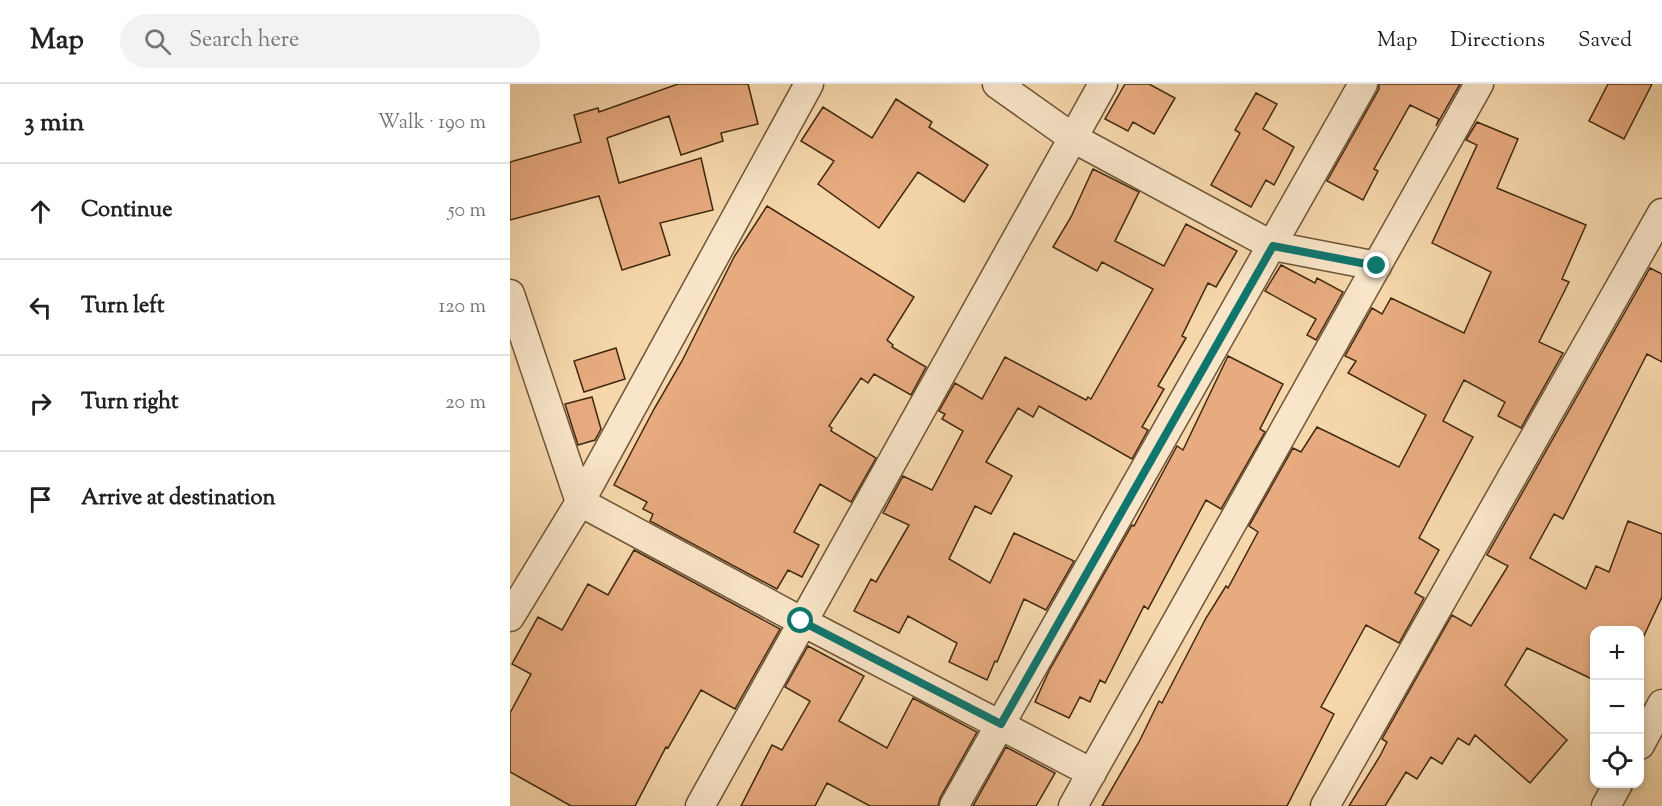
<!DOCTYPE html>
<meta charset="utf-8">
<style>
body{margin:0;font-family:"Sorts Mill Goudy",serif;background:#f2f2f2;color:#202124}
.controls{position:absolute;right:18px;bottom:18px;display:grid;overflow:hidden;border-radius:12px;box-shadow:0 3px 9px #0003}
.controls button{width:54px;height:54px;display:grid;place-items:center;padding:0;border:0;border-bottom:2px solid #e0e0e0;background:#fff;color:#202124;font:30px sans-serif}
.stop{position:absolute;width:18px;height:18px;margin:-14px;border:4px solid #0f766e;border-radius:50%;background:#fff}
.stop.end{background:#0f766e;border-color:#fff;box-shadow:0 2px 6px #0008}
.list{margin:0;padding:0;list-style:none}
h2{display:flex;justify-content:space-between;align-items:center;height:78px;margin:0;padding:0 24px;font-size:26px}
h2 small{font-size:20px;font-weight:400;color:#757577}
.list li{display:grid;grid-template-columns:39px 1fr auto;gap:18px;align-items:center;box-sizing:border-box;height:96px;padding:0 24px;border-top:2px solid #e0e0e0}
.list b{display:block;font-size:22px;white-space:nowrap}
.list em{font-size:20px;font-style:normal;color:#757577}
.icon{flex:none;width:33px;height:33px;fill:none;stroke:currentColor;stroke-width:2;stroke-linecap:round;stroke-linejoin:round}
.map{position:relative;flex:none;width:1152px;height:722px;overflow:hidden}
header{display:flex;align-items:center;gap:36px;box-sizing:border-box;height:84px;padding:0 30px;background:#fff;border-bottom:2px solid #e0e0e0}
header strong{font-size:28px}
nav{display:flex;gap:33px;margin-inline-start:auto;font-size:21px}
.search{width:420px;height:54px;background:#f2f2f2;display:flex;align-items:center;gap:15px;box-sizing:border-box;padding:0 21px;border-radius:33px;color:#757577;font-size:22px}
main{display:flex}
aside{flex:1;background:#fff}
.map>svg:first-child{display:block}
.building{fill:#e8ab80;stroke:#40280f;stroke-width:1.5}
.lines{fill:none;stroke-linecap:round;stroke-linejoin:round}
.minor-casing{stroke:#6e5436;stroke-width:31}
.minor{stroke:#f9e5c9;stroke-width:28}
.route{stroke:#0f766e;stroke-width:8}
</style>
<header>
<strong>Map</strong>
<div class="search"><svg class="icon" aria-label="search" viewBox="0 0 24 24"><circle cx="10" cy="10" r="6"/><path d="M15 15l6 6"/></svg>Search here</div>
<nav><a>Map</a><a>Directions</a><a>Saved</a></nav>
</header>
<main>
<aside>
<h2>3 min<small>Walk · 190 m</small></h2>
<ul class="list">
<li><svg class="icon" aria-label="ahead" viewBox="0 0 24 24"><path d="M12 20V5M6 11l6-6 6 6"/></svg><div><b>Continue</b></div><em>50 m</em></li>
<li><svg class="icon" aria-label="left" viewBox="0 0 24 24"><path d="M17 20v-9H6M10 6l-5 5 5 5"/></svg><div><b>Turn left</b></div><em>120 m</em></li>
<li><svg class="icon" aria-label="right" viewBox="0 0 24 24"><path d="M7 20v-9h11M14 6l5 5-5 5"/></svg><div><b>Turn right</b></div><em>20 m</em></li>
<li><svg class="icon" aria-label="arrive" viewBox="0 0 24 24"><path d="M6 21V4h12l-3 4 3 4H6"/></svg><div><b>Arrive at destination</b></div></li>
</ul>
</aside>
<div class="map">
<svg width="1152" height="722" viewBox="0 0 1152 722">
<rect width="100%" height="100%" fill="#f6d7ac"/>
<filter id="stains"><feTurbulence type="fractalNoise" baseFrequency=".00333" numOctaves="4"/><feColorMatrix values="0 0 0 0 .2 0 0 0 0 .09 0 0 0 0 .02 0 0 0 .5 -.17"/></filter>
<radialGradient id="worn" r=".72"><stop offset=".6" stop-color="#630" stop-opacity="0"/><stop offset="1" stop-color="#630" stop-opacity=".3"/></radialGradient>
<path class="building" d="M 168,0 L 238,0 L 248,40 L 211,49 L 213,57 L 171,71 L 159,32 L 97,54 L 109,99 L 191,74 L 203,126 L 150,139 L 160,171 L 112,186 L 89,112 L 0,136 L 0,78 L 71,58 L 64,31 L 88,24 L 89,28 Z
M 615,0 L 639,0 L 665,14 L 644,50 L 623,38 L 618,47 L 595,35 Z
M 869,0 L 950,0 L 926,42 L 929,35 L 900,21 L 864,85 L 868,87 L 853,116 L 817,97 L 869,5 Z
M 1098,0 L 1142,0 L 1114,55 L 1079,37 Z
M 746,9 L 767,20 L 753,45 L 784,63 L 764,101 L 756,96 L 741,123 L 701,101 L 730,49 L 725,46 Z
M 386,15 L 422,38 L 419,43 L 478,81 L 454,118 L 408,88 L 369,144 L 308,100 L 324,77 L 291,57 L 313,23 L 362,54 Z
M 967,38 L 1008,55 L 987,104 L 1076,141 L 1052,195 L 1059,198 L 1029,258 L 1053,269 L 1011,344 L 988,332 L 995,318 L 954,296 L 933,337 L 963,353 L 909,454 L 929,466 L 905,509 L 914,514 L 889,559 L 856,541 L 811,623 L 824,630 L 777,722 L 592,722 L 630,656 L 649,617 L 652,619 L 696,534 L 716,502 L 718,504 L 748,448 L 739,442 L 783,364 L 791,368 L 807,343 L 889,383 L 916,331 L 838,289 L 846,277 L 835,272 L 862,224 L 872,230 L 881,214 L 954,249 L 981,188 L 922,159 L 967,61 L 956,56 Z
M 583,85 L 629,108 L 605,157 L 654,182 L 676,140 L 727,167 L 706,203 L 698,199 L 672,252 L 676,254 L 648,302 L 654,305 L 632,343 L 638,346 L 622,375 L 529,322 L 523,333 L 508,324 L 476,378 L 502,392 L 481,430 L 465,422 L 439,475 L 480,499 L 504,449 L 564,477 L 536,526 L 514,515 L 487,578 L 485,577 L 477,596 L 439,578 L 447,559 L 398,532 L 389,549 L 344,527 L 361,495 L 366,498 L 399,441 L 373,429 L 393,392 L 422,406 L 453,347 L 432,335 L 435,330 L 429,327 L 445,299 L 472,315 L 495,273 L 576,316 L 578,313 L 581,315 L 643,205 L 592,178 L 587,187 L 543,163 L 561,133 Z
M 257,122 L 404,213 L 377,256 L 383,261 L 382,263 L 416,283 L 401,311 L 364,290 L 358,299 L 351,294 L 319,342 L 322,344 L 321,347 L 366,374 L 341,418 L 310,400 L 284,448 L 309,461 L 292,493 L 278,486 L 267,505 L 140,437 L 143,430 L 133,425 L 137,418 L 104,401 L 144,325 L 172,277 L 224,173 Z
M 771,181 L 805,199 L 807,194 L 833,208 L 806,256 L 797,251 L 806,235 L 755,207 Z
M 1140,184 L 1152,190 L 1152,278 L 1137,270 L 1053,435 L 1044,430 L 1020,474 L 1076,505 L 1086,482 L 1099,488 L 1118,437 L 1152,450 L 1152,513 L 1132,556 L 1130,555 L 1130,546 L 1084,546 L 1084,596 L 1017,564 L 995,601 L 1057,656 L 1020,699 L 965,651 L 959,661 L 948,654 L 932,680 L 921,673 L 907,695 L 896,688 L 875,722 L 839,722 L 870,672 L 877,658 L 872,655 L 942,531 L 961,542 L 998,482 L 977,471 Z
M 106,264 L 115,295 L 74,308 L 64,277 Z
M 718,272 L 773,300 L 750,345 L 755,348 L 711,425 L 696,416 L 638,525 L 634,522 L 595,599 L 590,596 L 580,618 L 570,613 L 559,634 L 525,618 L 539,587 L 622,441 L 624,442 L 667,362 L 673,366 Z
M 82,313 L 91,345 L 85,356 L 68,361 L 55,320 Z
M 124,466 L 270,545 L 225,625 L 191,606 L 158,664 L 156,663 L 125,722 L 61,722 L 0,688 L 0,629 L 21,590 L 2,580 L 28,533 L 52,546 L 78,500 L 98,511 Z
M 298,562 L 354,592 L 329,637 L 377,664 L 403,614 L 467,648 L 430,714 L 428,722 L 360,722 L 317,699 L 305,722 L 231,722 L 262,661 L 272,666 L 300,617 L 275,603 Z
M 496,663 L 545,689 L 526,722 L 463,722 Z"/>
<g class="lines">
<defs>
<path id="minor" d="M 487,0 L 563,54 L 763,162 L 867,182
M 0,210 L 70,418 L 291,537 L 582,689
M 0,533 L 70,418 L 299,0
M 1130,661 L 1152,620
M 190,722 L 593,0
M 444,722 L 853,0
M 563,722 L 969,0
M 815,722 L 1152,129
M 1096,722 L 1108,700"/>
</defs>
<use href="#minor" class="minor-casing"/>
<use href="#minor" class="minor"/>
</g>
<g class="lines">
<path class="route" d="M 291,537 L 491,640 L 763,162 L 867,182"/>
</g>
<rect width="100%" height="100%" filter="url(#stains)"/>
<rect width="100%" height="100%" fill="url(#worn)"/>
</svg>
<div class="controls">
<button>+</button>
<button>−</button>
<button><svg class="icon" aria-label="locate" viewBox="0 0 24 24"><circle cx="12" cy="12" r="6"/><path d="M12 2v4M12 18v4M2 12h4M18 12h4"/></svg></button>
</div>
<div class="stop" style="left:291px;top:537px"></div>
<div class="stop end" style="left:867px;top:182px"></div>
</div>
</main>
